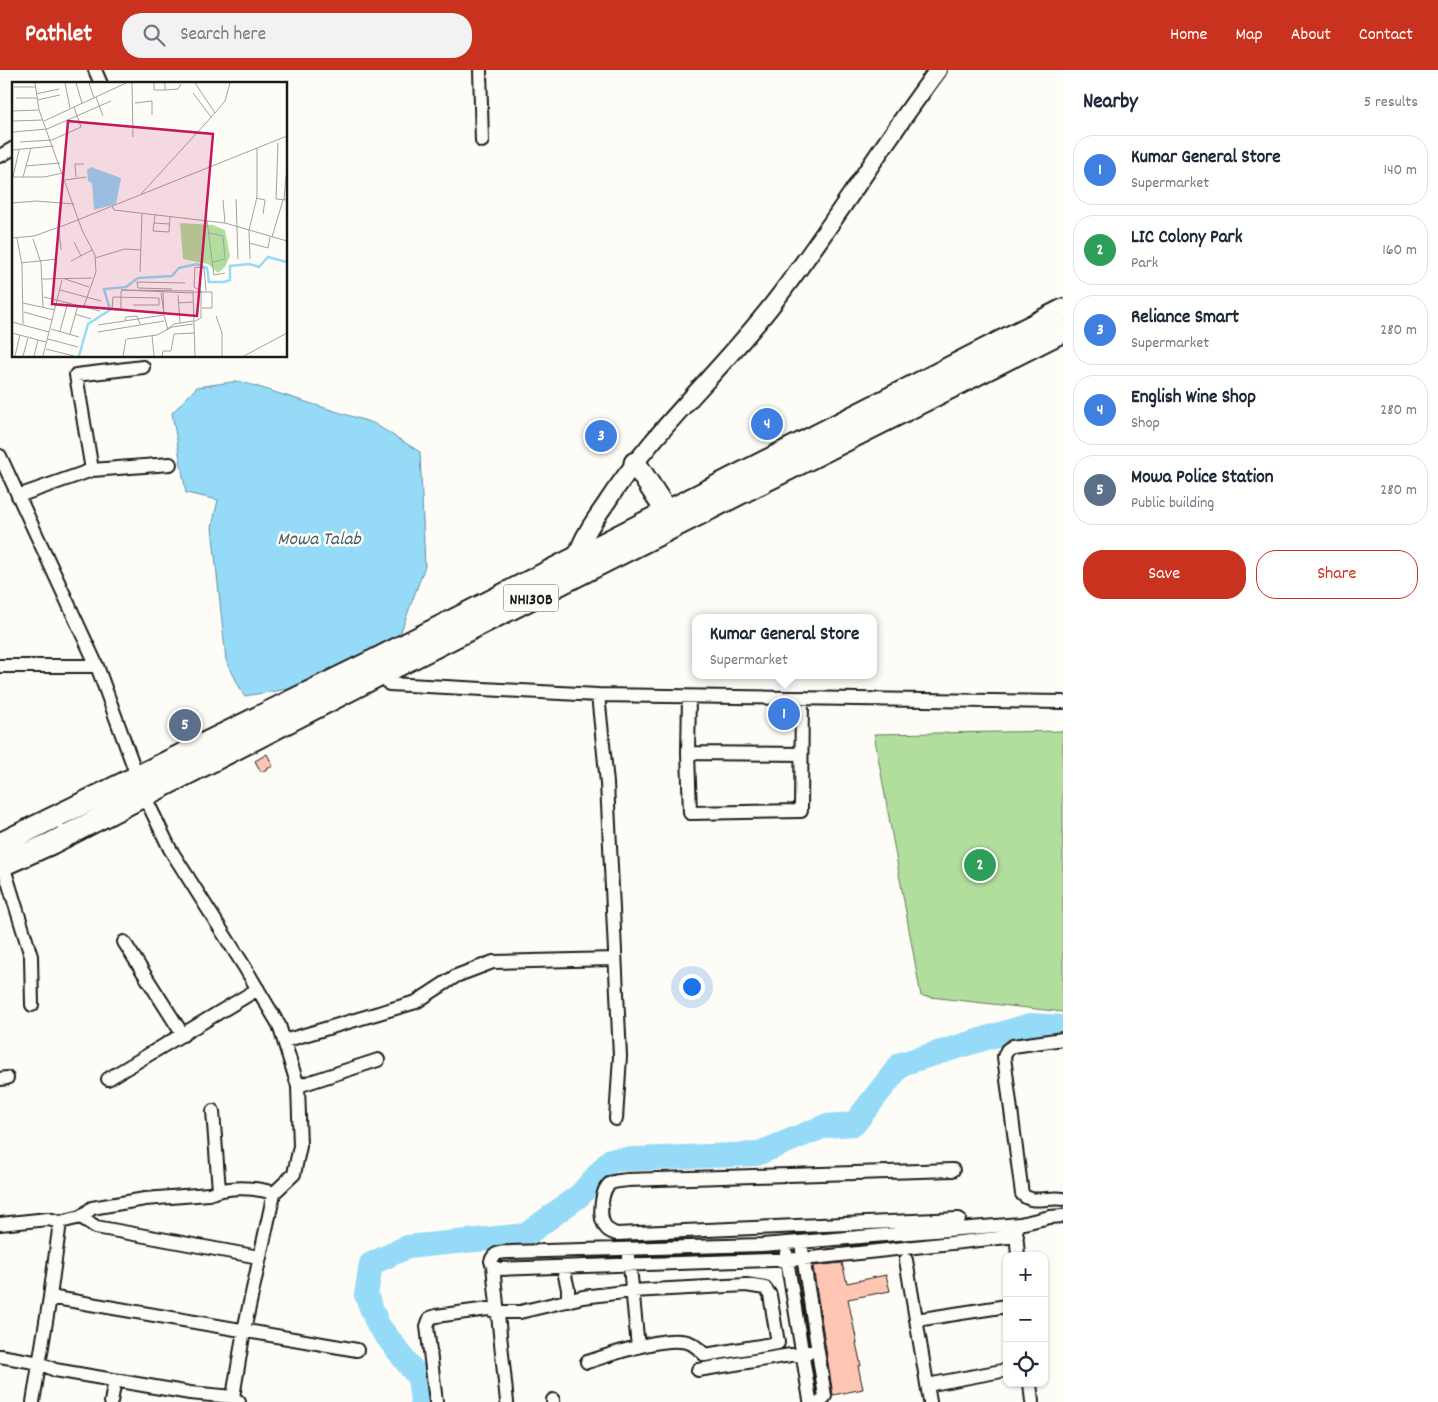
<!DOCTYPE html>
<meta charset="utf-8">
<style>
body{margin:0;font-family:Dekko,sans-serif;background:#f2f2f3;color:#1f2937}
.controls{position:absolute;right:15px;bottom:15px;display:grid;overflow:hidden;border-radius:10px;box-shadow:0 1px 4px #0004}
.controls button{width:45px;height:45px;display:grid;place-items:center;padding:0;border:0;border-bottom:1px solid #e0e1e3;background:#fff;color:#1f2937;font:25px sans-serif}
.you{position:absolute;left:691px;top:916px;width:18px;height:18px;margin:-12px;border:4px solid #fff;border-radius:50%;background:#1a73e8;box-shadow:0 0 0 8px #1a73e833}
.badge{display:grid;place-items:center;width:32px;height:32px;border-radius:50%;background:#c8321e;color:#fff;font-size:16px;font-weight:700}
.pin{position:absolute;translate:-50% -50%;border:2px solid #fff;box-shadow:0 1px 5px #0006}
.popup{position:absolute;left:692px;top:544px;width:185px;height:65px;box-sizing:border-box;display:grid;place-content:center;border-radius:10px;background:#fff;filter:drop-shadow(0 1px 4px #0005);font-size:16px;white-space:nowrap;color:#747a83}
.popup b{font-size:19px;color:#1f2937}
.popup::after{content:'';position:absolute;left:50%;top:100%;margin-left:-10px;border:10px solid transparent;border-top-color:#fff}
.list{margin:0;padding:0;list-style:none}
h2{display:flex;justify-content:space-between;align-items:center;height:65px;margin:0;padding:0 20px;font-size:21px}
h2 small{font-size:16px;font-weight:400;color:#747a83}
.list li{display:grid;grid-template-columns:32px 1fr auto;gap:15px;align-items:center;box-sizing:border-box;height:70px;margin:0 10px 10px;padding:0 10px;border:1px solid #e0e1e3;border-radius:20px}
.list b{display:block;font-size:19px;white-space:nowrap}
.list p{margin:0;font-size:16px;white-space:nowrap;color:#747a83}
.list em{font-size:16px;font-style:normal;color:#747a83}
.actions{display:flex;gap:10px;padding:15px 20px}
.actions a{flex:1;padding:11px 0;border:1px solid #c8321e;border-radius:20px;text-align:center;font-size:18px;color:#c8321e}
.actions .main{background:#c8321e;color:#fff}
.icon{flex:none;width:28px;height:28px;fill:none;stroke:currentColor;stroke-width:2;stroke-linecap:round;stroke-linejoin:round}
.map{position:relative;flex:none;width:1063px;height:1332px;overflow:hidden}
header{display:flex;align-items:center;gap:30px;box-sizing:border-box;height:70px;padding:0 25px;background:#c8321e;color:#fff}
header strong{font-size:24px}
nav{display:flex;gap:28px;margin-inline-start:auto;font-size:18px}
.search{width:350px;height:45px;background:#f2f2f3;display:flex;align-items:center;gap:12px;box-sizing:border-box;padding:0 18px;border-radius:20px;color:#747a83;font-size:19px}
main{display:flex}
aside{flex:1;background:#fff}
.map>svg:first-child{display:block}
.green{fill:#b1de9d;stroke:#667d5c}
.water{fill:#95dbf7;stroke:#658f9f}
.lines{fill:none;stroke-linecap:round;stroke-linejoin:round}
.river{stroke:#95dbf7;stroke-width:24}
.building{fill:#fec6b3;stroke:#1c1c1c}
.minor-casing{stroke:#1c1c1c;stroke-width:16}
.tertiary-casing{stroke:#1c1c1c;stroke-width:20}
.trunk-casing{stroke:#1c1c1c;stroke-width:25}
.minor{stroke:#fdfcf7;stroke-width:12}
.tertiary{stroke:#fdfcf7;stroke-width:16}
.trunk{stroke:#fdfcf7;stroke-width:21}
.labels{text-anchor:middle;stroke-width:5;stroke-linejoin:round;paint-order:stroke}
.shield{fill:#fdfcf7;stroke:#605f5e;stroke-width:1}
.shield-label{font-size:16px;font-weight:bold;fill:#1c1c1c}
.water-label{font-size:19px;font-style:italic;fill:#465f69;stroke:#fdfcf7}
.inset-river{fill:none;stroke:#95dbf7;stroke-width:2.5}
.inset-road{fill:none;stroke:#a3a29f;stroke-width:1}
.view{fill:#c2185b;fill-opacity:0.15;stroke:#c2185b;stroke-width:2.5}
.inset-edge{fill:none;stroke:#1c1c1c;stroke-width:2.5}
</style>
<header>
<strong>Pathlet</strong>
<div class="search"><svg class="icon" aria-label="search" viewBox="0 0 24 24"><circle cx="10" cy="10" r="6"/><path d="M15 15l6 6"/></svg>Search here</div>
<nav><a>Home</a><a>Map</a><a>About</a><a>Contact</a></nav>
</header>
<main>
<div class="map">
<svg width="1063" height="1332" viewBox="0 0 1063 1332">
<rect width="100%" height="100%" fill="#fdfcf7"/>
<filter id="ink" filterUnits="userSpaceOnUse"><feTurbulence type="fractalNoise" baseFrequency=".02" numOctaves="2"/><feDisplacementMap in="SourceGraphic" scale="10" xChannelSelector="R" yChannelSelector="G"/><feConvolveMatrix kernelMatrix="1 2 1 2 8 2 1 2 1" color-interpolation-filters="sRGB"/></filter>
<g filter="url(#ink)">
<path class="green" d="M 1063,661 L 1063,942 L 921,926 L 874,664 Z"/>
<path class="water" d="M 239,311 L 373,353 L 420,382 L 425,496 L 399,567 L 288,619 L 244,626 L 226,590 L 212,457 L 218,430 L 186,423 L 172,343 L 197,317 Z"/>
<g class="lines">
<path class="river" d="M 422,1332 L 419,1308 L 378,1255 L 366,1225 L 371,1194 L 407,1177 L 526,1165 L 580,1125 L 611,1090 L 757,1084 L 825,1056 L 854,1054 L 901,994 L 1030,955 L 1063,957"/>
</g>
<path class="building" d="M 267,684 L 273,696 L 261,702 L 255,691 Z
M 842,1193 L 847,1213 L 886,1205 L 890,1221 L 848,1229 L 857,1273 L 856,1273 L 861,1296 L 858,1296 L 863,1319 L 833,1325 L 813,1196 Z"/>
<g class="lines">
<defs>
<path id="minor" d="M 95,0 L 101,14
M 480,0 L 482,71
M 0,86 L 14,78
M 0,386 L 97,596 L 144,725 L 170,779 L 244,896 L 279,955 L 298,1016 L 300,1076 L 294,1104 L 274,1123 L 244,1260 L 233,1327
M 92,400 L 76,305 L 143,297
M 18,426 L 92,400 L 170,394
M 0,596 L 97,596
M 380,599 L 389,614 L 598,625 L 1063,632
M 598,625 L 607,713 L 620,986 L 616,1049
M 689,627 L 688,683 L 690,743 L 801,741 L 802,628
M 688,683 L 801,684
M 3,795 L 31,886 L 32,935
M 124,872 L 183,965
M 1063,969 L 1013,976 L 1007,980 L 1004,987 L 1022,1124 C 1032,1135 1050,1126 1063,1129
M 284,971 L 416,932 L 456,906 L 493,892 L 614,889
M 0,1009 L 7,1008
M 108,1009 L 258,919
M 298,1016 L 378,990
M 213,1041 L 219,1120
M 953,1100 L 627,1110 C 622,1111 615,1111 611,1113 C 601,1118 599,1146 604,1154 C 606,1160 611,1162 616,1164 L 959,1149
M 81,1147 L 96,1157 L 259,1187
M 0,1154 L 48,1149 L 60,1152 L 81,1147 L 92,1138 L 145,1129 L 209,1124 C 228,1116 255,1117 274,1123
M 1017,1166 L 803,1189 L 498,1199 L 493,1196 L 491,1191 C 494,1182 502,1182 510,1182 L 762,1175 L 1020,1154
M 802,1180 L 825,1326 L 821,1332
M 786,1183 L 810,1330 L 812,1332
M 1018,1186 L 1016,1160 L 1020,1154 L 1050,1147 L 1063,1146
M 629,1187 L 638,1277
M 906,1190 L 930,1332
M 493,1196 L 507,1332
M 563,1197 L 568,1219 L 568,1231
M 50,1227 L 357,1280
M 916,1250 L 1007,1236
M 0,1286 L 40,1293 L 55,1300 L 190,1323 L 233,1327 L 239,1332
M 698,1300 L 809,1282
M 1030,1313 L 1032,1332
M 927,1315 L 1007,1300
M 553,1330 L 553,1332
M 33,1332 L 50,1227 L 60,1152
M 111,1332 L 115,1310
M 436,1332 L 427,1256 L 430,1248 L 436,1246 L 488,1239 L 498,1242 L 520,1242 L 583,1227 L 632,1221 L 746,1215 L 765,1218 L 770,1225 L 778,1273 L 705,1285 C 701,1281 695,1275 690,1273 C 667,1264 610,1285 587,1292"/>
<path id="tertiary" d="M 576,488 C 582,468 593,452 605,435 C 652,362 719,303 772,235 C 831,159 880,77 938,0"/>
<path id="trunk" d="M 635,393 L 667,442
M 0,774 L 375,590 L 1063,240
M 0,796 L 52,773 L 383,603 L 1063,261"/>
</defs>
<use href="#minor" class="minor-casing"/>
<use href="#tertiary" class="tertiary-casing"/>
<use href="#trunk" class="trunk-casing"/>
<use href="#minor" class="minor"/>
<use href="#tertiary" class="tertiary"/>
<use href="#trunk" class="trunk"/>
</g>
</g>
<g class="labels">
<rect class="shield" x="503.5" y="514.5" width="55" height="27" rx="4"/>
<g class="shield-label">
<text x="531" y="534">NH130B</text>
</g>
<g class="water-label">
<text x="319" y="474">Mowa Talab</text>
</g>
</g>
<g transform="translate(12 12)">
<rect width="275" height="275" fill="#fdfcf7"/>
<path d="M 168,141 L 201,143 L 213,148 L 218,174 L 213,185 L 206,191 L 196,182 L 171,177 Z" fill="#b1de9d"/>
<path d="M 79,85 L 109,96 L 104,122 L 82,128 L 80,101 L 76,99 L 75,88 Z" fill="#95dbf7"/>
<path class="inset-river" d="M 238,182 L 247,185 L 256,175 L 274,180 L 275,178M 67,274 L 76,242 L 98,228 L 92,207 L 114,205 L 126,196 L 160,194 L 167,186 L 185,182 L 195,186 L 197,200 L 212,200 L 218,198 L 218,184 L 238,182"/>
<path class="inset-road" d="M 23,1 L 27,28 L 70,148 L 83,173 L 84,190 L 72,224M 53,1 L 58,26M 64,1 L 70,21M 77,1 L 82,16M 120,1 L 121,55M 142,1 L 142,8 L 153,8M 153,1 L 153,8 L 166,7 L 169,2M 183,1 L 203,31M 2,5 L 24,5M 181,11 L 199,35M 24,12 L 47,7M 84,15 L 91,34M 4,16 L 25,16M 25,18 L 48,13M 123,21 L 140,19 L 140,33M 0,29 L 27,28M 1,39 L 31,38M 32,39 L 114,1M 1,50 L 35,47 L 99,19M 8,60 L 40,58 L 69,45 L 62,25M 266,61 L 264,117 L 275,118M 0,68 L 42,64M 7,68 L 1,95 L 32,95 L 51,91M 14,84 L 48,81M 11,95 L 19,66M 64,95 L 63,82 L 72,82M 53,98 L 74,95M 129,112 L 203,31 L 213,19 L 218,1M 244,116 L 253,118 L 251,132M 224,117 L 226,177M 211,118 L 213,141M 272,118 L 274,93M 0,121 L 24,119 L 62,122M 100,124 L 102,128 L 213,141 L 275,159M 143,133 L 141,149 L 157,150 L 158,135M 195,139 L 202,193 L 213,191M 142,141 L 157,142M 47,148 L 49,168M 197,151 L 211,154 L 213,177 L 201,180M 260,155 L 271,118M 0,156 L 22,154 L 53,143 L 275,54M 5,156 L 10,183 L 11,242M 21,157 L 29,181 L 31,225M 62,160 L 69,174M 237,161 L 256,166 L 258,155M 83,176 L 113,167 L 129,168M 238,177 L 237,148 L 245,115 L 245,66M 59,179 L 80,168M 9,181 L 45,177M 128,190 L 130,132M 30,197 L 80,196M 53,197 L 77,205M 160,207 L 126,206 L 125,200 L 173,201M 48,208 L 89,219M 109,209 L 109,228M 149,211 L 152,232 L 151,210M 181,211 L 109,208 L 182,209M 166,213 L 168,241M 32,215 L 88,229M 11,221 L 43,228M 166,221 L 181,220M 100,227 L 101,215 L 147,216 L 147,223 L 121,223M 12,230 L 40,238M 63,232 L 79,237M 152,233 L 156,248M 204,234 L 210,251 L 210,274M 113,238 L 114,235 L 125,234 L 128,242M 0,240 L 37,250M 181,240 L 189,236 L 189,209 L 182,205 L 183,185 L 192,186 L 194,209M 86,243 L 152,233M 39,247 L 67,255M 154,248 L 162,242 L 181,239M 48,249 L 56,220M 86,250 L 152,239M 0,251 L 34,260M 58,252 L 66,223M 140,253 L 142,274M 36,257 L 66,265M 115,257 L 145,253 L 160,245 L 181,242M 34,267 L 62,274M 3,274 L 8,253M 11,274 L 16,256M 22,274 L 26,258M 31,274 L 50,198M 111,274 L 114,257M 150,274 L 151,269 L 159,269 L 162,252 L 182,251M 183,274 L 181,210 L 200,210 L 200,226 L 190,226M 232,274 L 275,251"/>
<path class="view" d="M 56,39 L 201,52 L 185,234 L 40,222 Z"/>
<rect width="275" height="275" class="inset-edge"/>
</g>
</svg>
<div class="controls">
<button>+</button>
<button>−</button>
<button><svg class="icon" aria-label="locate" viewBox="0 0 24 24"><circle cx="12" cy="12" r="6"/><path d="M12 2v4M12 18v4M2 12h4M18 12h4"/></svg></button>
</div>
<div class="you"></div>
<div class="pin badge" style="left:784px;top:644px;background:#3f7fe0">1</div>
<div class="popup"><b>Kumar General Store</b>Supermarket</div>
<div class="pin badge" style="left:980px;top:795px;background:#2e9e5b">2</div>
<div class="pin badge" style="left:601px;top:366px;background:#3f7fe0">3</div>
<div class="pin badge" style="left:767px;top:354px;background:#3f7fe0">4</div>
<div class="pin badge" style="left:185px;top:655px;background:#5c6f8a">5</div>
</div>
<aside>
<h2>Nearby<small>5 results</small></h2>
<ul class="list">
<li><span class="badge" style="background:#3f7fe0">1</span><div><b>Kumar General Store</b><p>Supermarket</p></div><em>140 m</em></li>
<li><span class="badge" style="background:#2e9e5b">2</span><div><b>LIC Colony Park</b><p>Park</p></div><em>160 m</em></li>
<li><span class="badge" style="background:#3f7fe0">3</span><div><b>Reliance Smart</b><p>Supermarket</p></div><em>280 m</em></li>
<li><span class="badge" style="background:#3f7fe0">4</span><div><b>English Wine Shop</b><p>Shop</p></div><em>280 m</em></li>
<li><span class="badge" style="background:#5c6f8a">5</span><div><b>Mowa Police Station</b><p>Public building</p></div><em>280 m</em></li>
</ul>
<div class="actions"><a class="main">Save</a><a>Share</a></div>
</aside>
</main>
